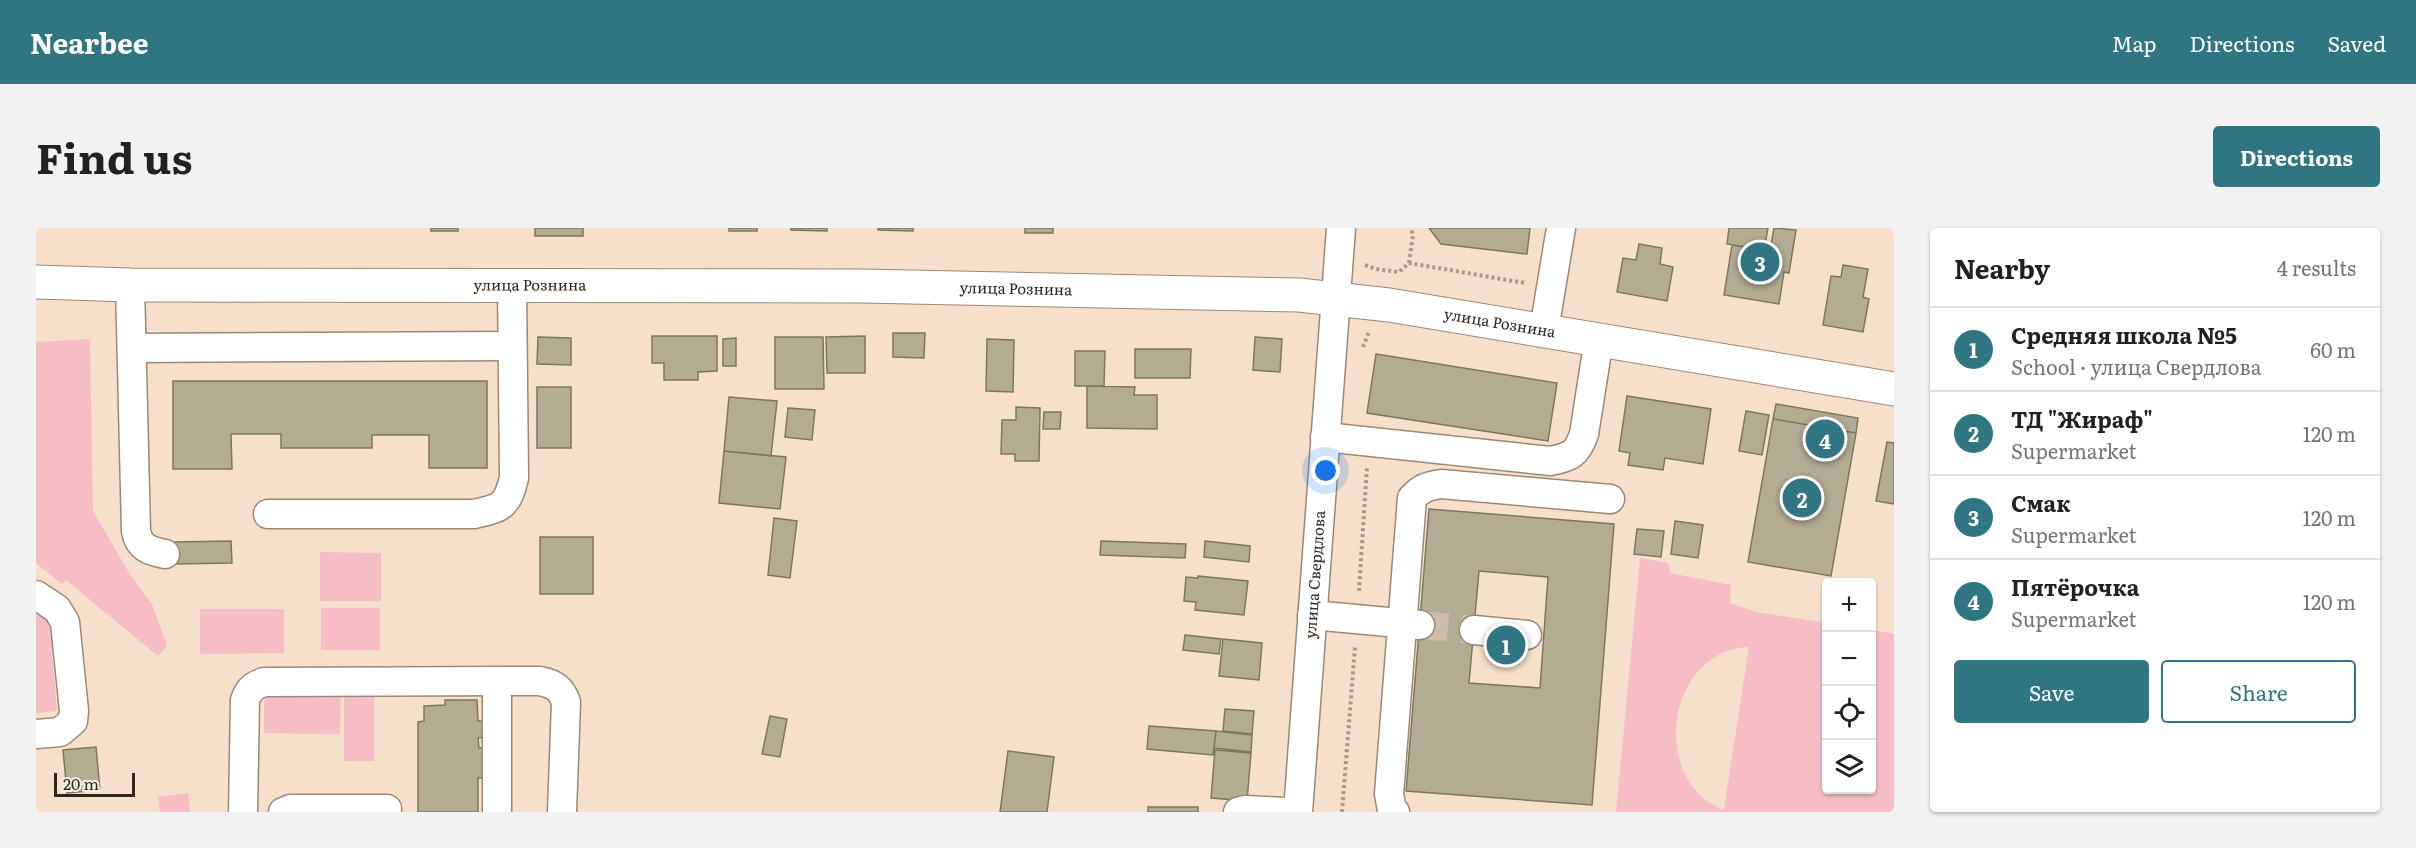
<!DOCTYPE html>
<meta charset="utf-8">
<style>
body{margin:0;font-family:Literata,serif;background:#f2f2f2;color:#202124}
.controls{position:absolute;right:18px;bottom:18px;display:grid;overflow:hidden;border-radius:6px;box-shadow:0 2px 4px #0004}
.controls button{width:54px;height:54px;display:grid;place-items:center;padding:0;border:0;border-bottom:2px solid #e0e0e0;background:#fff;color:#202124;font:30px sans-serif}
.scale{position:absolute;left:18px;bottom:15px;width:81px;box-sizing:border-box;padding-left:6px;border:3px solid #2f271f;border-top:0;font-size:16px;line-height:21px;white-space:nowrap;color:#2f271f;-webkit-text-stroke:4px #fcefe3;paint-order:stroke}
.you{position:absolute;left:1290px;top:243px;width:21px;height:21px;margin:-15px;border:4px solid #fff;border-radius:50%;background:#1a73e8;box-shadow:0 0 0 9px #1a73e833}
.badge{display:grid;place-items:center;width:39px;height:39px;border-radius:50%;background:#2f7682;color:#fff;font-size:20px;font-weight:700}
.pin{position:absolute;translate:-50% -50%;border:3px solid #fff;box-shadow:0 2px 6px #0006}
.list{margin:0;padding:0;list-style:none}
h2{display:flex;justify-content:space-between;align-items:center;height:78px;margin:0;padding:0 24px;font-size:26px}
h2 small{font-size:20px;font-weight:400;color:#757577}
.list li{display:grid;grid-template-columns:39px 1fr auto;gap:18px;align-items:center;box-sizing:border-box;height:84px;padding:0 24px;border-top:2px solid #e0e0e0}
.list b{display:block;font-size:22px;white-space:nowrap}
.list p{margin:0;font-size:20px;white-space:nowrap;color:#757577}
.list em{font-size:20px;font-style:normal;color:#757577}
.actions{display:flex;gap:12px;padding:18px 24px}
.actions a{flex:1;padding:14px 0;border:2px solid #2f7682;border-radius:6px;text-align:center;font-size:21px;color:#2f7682}
.actions .main{background:#2f7682;color:#fff}
.icon{flex:none;width:33px;height:33px;fill:none;stroke:currentColor;stroke-width:2;stroke-linecap:round;stroke-linejoin:round}
.map{position:relative;flex:none;width:1858px;height:584px;overflow:hidden;border-radius:6px}
header{display:flex;align-items:center;gap:36px;box-sizing:border-box;height:84px;padding:0 30px;background:#2f7682;color:#fff}
header strong{font-size:28px}
nav{display:flex;gap:33px;margin-inline-start:auto;font-size:21px}
.intro{display:flex;align-items:center;justify-content:space-between;box-sizing:border-box;height:144px;padding:0 36px}
h1{margin:0;font-size:42px}
.button{padding:15px 27px;border-radius:6px;background:#2f7682;color:#fff;font-size:21px;font-weight:700}
main{display:flex;gap:36px;padding:0 36px}
aside{flex:1;background:#fff;border-radius:6px;box-shadow:0 2px 4px #0004}
.map>svg:first-child{display:block}
.green{fill:#f6bdc6;fill-rule:evenodd}
.building{fill:#b3ac93;stroke:#7d775f;stroke-width:1.5;fill-rule:evenodd}
.lines{fill:none;stroke-linecap:round;stroke-linejoin:round}
.minor-tunnel{stroke:#cebba9;stroke-width:28;stroke-dasharray:28 14;stroke-linecap:butt}
.minor-casing{stroke:#9c8875;stroke-width:31}
.major-casing{stroke:#9c8875;stroke-width:35}
.path{stroke:#aa998a;stroke-width:4;stroke-dasharray:3 3;stroke-linecap:butt}
.minor{stroke:#fff;stroke-width:28}
.major{stroke:#fff;stroke-width:33}
.labels{text-anchor:middle;stroke-width:4.5;stroke-linejoin:round;paint-order:stroke}
.street-label{font-size:15px;fill:#2f271f;stroke:#fcefe3}
</style>
<header>
<strong>Nearbee</strong>
<nav><a>Map</a><a>Directions</a><a>Saved</a></nav>
</header>
<div class="intro"><h1>Find us</h1><a class="button">Directions</a></div>
<main>
<div class="map">
<svg width="1858" height="584" viewBox="0 0 1858 584">
<rect width="100%" height="100%" fill="#f6e0cc"/>
<path class="green" d="M 54,111 L 57,283 L 92,343 L 116,376 L 131,418 L 122,428 L 30,352 L 26,356 L 0,335 L 0,114 Z
M 284,324 L 345,325 L 345,373 L 284,373 Z
M 1604,330 L 1632,335 L 1634,345 L 1695,357 L 1694,375 L 1721,384 L 1790,395 L 1790,562 L 1836,562 L 1836,402 L 1858,406 L 1858,584 L 1580,584 ZM 1713,419 L 1688,581 L 1688,582 C 1612,553 1631,422 1713,419 Z
M 285,380 L 344,380 L 344,422 L 285,422 Z
M 164,381 L 248,381 L 248,425 L 164,426 Z
M 13,387 L 21,483 L 0,485 L 0,388 Z
M 228,466 L 305,467 L 304,506 L 228,505 Z
M 338,467 L 338,533 L 308,533 L 308,468 Z
M 152,565 L 154,584 L 124,584 L 122,569 Z"/>
<path class="building" d="M 395,0 L 422,0 L 422,3 L 395,3 Z
M 499,0 L 547,0 L 547,8 L 499,8 Z
M 693,0 L 721,0 L 721,3 L 693,3 Z
M 755,0 L 791,0 L 791,3 L 755,2 Z
M 842,0 L 877,0 L 877,3 L 842,2 Z
M 989,0 L 1017,0 L 1017,5 L 989,5 Z
M 1393,0 L 1494,0 L 1491,26 L 1405,16 Z
M 1693,0 L 1732,0 L 1728,22 L 1691,16 Z
M 1738,0 L 1760,2 L 1753,45 L 1748,44 L 1743,76 L 1688,67 L 1696,17 L 1734,23 Z
M 1603,16 L 1626,20 L 1624,36 L 1637,39 L 1631,73 L 1581,64 L 1587,30 L 1600,32 Z
M 1807,37 L 1832,41 L 1827,69 L 1833,71 L 1827,104 L 1787,97 L 1795,48 L 1805,49 Z
M 857,105 L 889,105 L 888,130 L 857,129 Z
M 616,108 L 681,108 L 681,143 L 662,144 L 662,152 L 628,152 L 628,135 L 616,135 Z
M 829,108 L 829,145 L 791,145 L 790,109 Z
M 502,109 L 535,110 L 535,137 L 501,136 Z
M 739,109 L 787,109 L 788,161 L 739,161 Z
M 1219,109 L 1246,111 L 1244,144 L 1217,142 Z
M 700,110 L 700,138 L 687,138 L 687,111 Z
M 951,111 L 978,112 L 977,164 L 950,163 Z
M 1099,121 L 1155,121 L 1154,150 L 1099,150 Z
M 1039,123 L 1069,123 L 1068,158 L 1039,158 Z
M 1340,126 L 1521,155 L 1512,213 L 1331,185 Z
M 137,153 L 451,153 L 451,240 L 393,240 L 393,207 L 336,207 L 336,220 L 245,220 L 245,206 L 195,206 L 196,241 L 137,241 Z
M 1051,158 L 1099,159 L 1098,167 L 1121,167 L 1121,201 L 1051,200 Z
M 501,159 L 535,159 L 535,220 L 501,220 Z
M 1591,168 L 1675,181 L 1667,236 L 1629,230 L 1627,242 L 1592,237 L 1594,225 L 1583,223 Z
M 693,169 L 741,173 L 735,228 L 688,223 Z
M 1740,176 L 1822,190 L 1820,205 L 1737,191 Z
M 980,179 L 1004,180 L 1003,233 L 979,233 L 979,226 L 965,226 L 966,192 L 980,192 Z
M 752,180 L 779,182 L 776,212 L 749,209 Z
M 1710,183 L 1733,187 L 1726,227 L 1703,223 Z
M 1008,184 L 1025,184 L 1024,201 L 1007,201 Z
M 1737,191 L 1820,205 L 1795,348 L 1712,334 Z
M 1851,214 L 1858,215 L 1858,276 L 1840,273 Z
M 688,223 L 750,229 L 744,281 L 683,275 Z
M 1393,281 L 1578,296 L 1556,577 L 1370,563 ZM 1443,343 L 1512,349 L 1504,460 L 1433,455 Z
M 738,290 L 761,293 L 754,350 L 732,347 Z
M 1639,293 L 1667,297 L 1662,330 L 1635,326 Z
M 1601,301 L 1628,303 L 1625,329 L 1598,326 Z
M 504,309 L 557,309 L 557,366 L 504,366 Z
M 195,313 L 196,335 L 137,336 L 137,314 Z
M 1065,313 L 1150,316 L 1149,330 L 1064,327 Z
M 1169,313 L 1214,318 L 1213,334 L 1168,329 Z
M 1162,348 L 1212,353 L 1208,387 L 1159,382 L 1160,374 L 1148,373 L 1150,349 L 1162,350 Z
M 1149,407 L 1185,411 L 1183,426 L 1147,422 Z
M 1187,411 L 1226,415 L 1223,452 L 1183,448 Z
M 409,472 L 441,472 L 442,493 L 448,493 L 448,509 L 442,510 L 443,520 L 447,520 L 447,550 L 442,550 L 442,584 L 382,584 L 382,494 L 388,493 L 388,478 L 409,477 Z
M 1189,481 L 1218,483 L 1216,506 L 1187,503 Z
M 734,488 L 751,491 L 744,529 L 726,526 Z
M 1113,498 L 1180,503 L 1177,527 L 1111,521 Z
M 1180,503 L 1216,507 L 1215,524 L 1178,520 Z
M 60,519 L 64,562 L 31,565 L 27,522 Z
M 1179,522 L 1215,525 L 1211,573 L 1175,570 Z
M 972,523 L 1018,529 L 1011,584 L 964,584 Z
M 1112,579 L 1162,579 L 1162,584 L 1112,584 Z"/>
<g class="lines">
<path class="minor-tunnel" d="M 1384,397 L 1438,402"/>
<defs>
<g id="minor">
<path d="M 94,57 L 100,303 C 103,320 114,323 129,326"/>
<path d="M 1508,102 L 1525,0"/>
<path d="M 96,120 L 476,118"/>
<path d="M 1289,209 L 1514,233 C 1535,229 1541,226 1548,206 L 1563,111"/>
<path d="M 232,286 L 438,286 C 465,280 471,279 478,250 L 476,57"/>
<path d="M 0,367 L 21,381 L 29,394 L 38,483 L 37,493 L 24,504 L 0,506"/>
<path d="M 1276,387 L 1384,397"/>
<path d="M 1438,402 L 1491,407"/>
<path d="M 461,470 L 461,584"/>
<path d="M 207,584 L 209,472 C 213,461 217,458 228,454 L 504,453 C 518,456 525,460 530,474 L 526,584"/>
<path d="M 247,584 L 254,581 L 351,581"/>
<path d="M 1202,584 L 1209,582 L 1250,584"/>
<path id="s1" d="M 1262,584 L 1305,0"/>
<path d="M 1359,584 L 1356,582 L 1353,566 L 1376,270 C 1385,260 1392,258 1405,256 L 1574,271"/>
</g>
<g id="major">
<path id="s2" d="M 0,54 L 94,57 L 826,58 L 1263,67 L 1353,77 L 1858,161"/>
</g>
</defs>
<use href="#minor" class="minor-casing"/>
<use href="#major" class="major-casing"/>
<path class="path" d="M 1373,35 L 1377,7 L 1375,0
M 1329,37 L 1340,41 L 1363,44 L 1373,35 L 1489,55
M 1327,119 L 1333,104
M 1323,363 L 1331,239
M 1306,584 L 1319,419"/>
<use href="#minor" class="minor"/>
<use href="#major" class="major"/>
</g>
<g class="labels">
<g class="street-label">
<text dy="5" stroke="none"><textPath href="#s2" startOffset="494">улица Рознина</textPath></text>
<text dy="5" stroke="none"><textPath href="#s2" startOffset="980">улица Рознина</textPath></text>
<text dy="5" stroke="none"><textPath href="#s2" startOffset="1466">улица Рознина</textPath></text>
<text dy="5" stroke="none"><textPath href="#s1" startOffset="238">улица Свердлова</textPath></text>
</g>
</g>
</svg>
<div class="controls">
<button>+</button>
<button>−</button>
<button><svg class="icon" aria-label="locate" viewBox="0 0 24 24"><circle cx="12" cy="12" r="6"/><path d="M12 2v4M12 18v4M2 12h4M18 12h4"/></svg></button>
<button><svg class="icon" aria-label="layers" viewBox="0 0 24 24"><path d="M12 4l9 5-9 5-9-5zM3 14l9 5 9-5"/></svg></button>
</div>
<div class="scale">20 m</div>
<div class="you"></div>
<div class="pin badge" style="left:1470px;top:417px">1</div>
<div class="pin badge" style="left:1766px;top:270px">2</div>
<div class="pin badge" style="left:1724px;top:34px">3</div>
<div class="pin badge" style="left:1789px;top:211px">4</div>
</div>
<aside>
<h2>Nearby<small>4 results</small></h2>
<ul class="list">
<li><span class="badge">1</span><div><b>Средняя школа №5</b><p>School · улица Свердлова</p></div><em>60 m</em></li>
<li><span class="badge">2</span><div><b>ТД &quot;Жираф&quot;</b><p>Supermarket</p></div><em>120 m</em></li>
<li><span class="badge">3</span><div><b>Смак</b><p>Supermarket</p></div><em>120 m</em></li>
<li><span class="badge">4</span><div><b>Пятёрочка</b><p>Supermarket</p></div><em>120 m</em></li>
</ul>
<div class="actions"><a class="main">Save</a><a>Share</a></div>
</aside>
</main>
